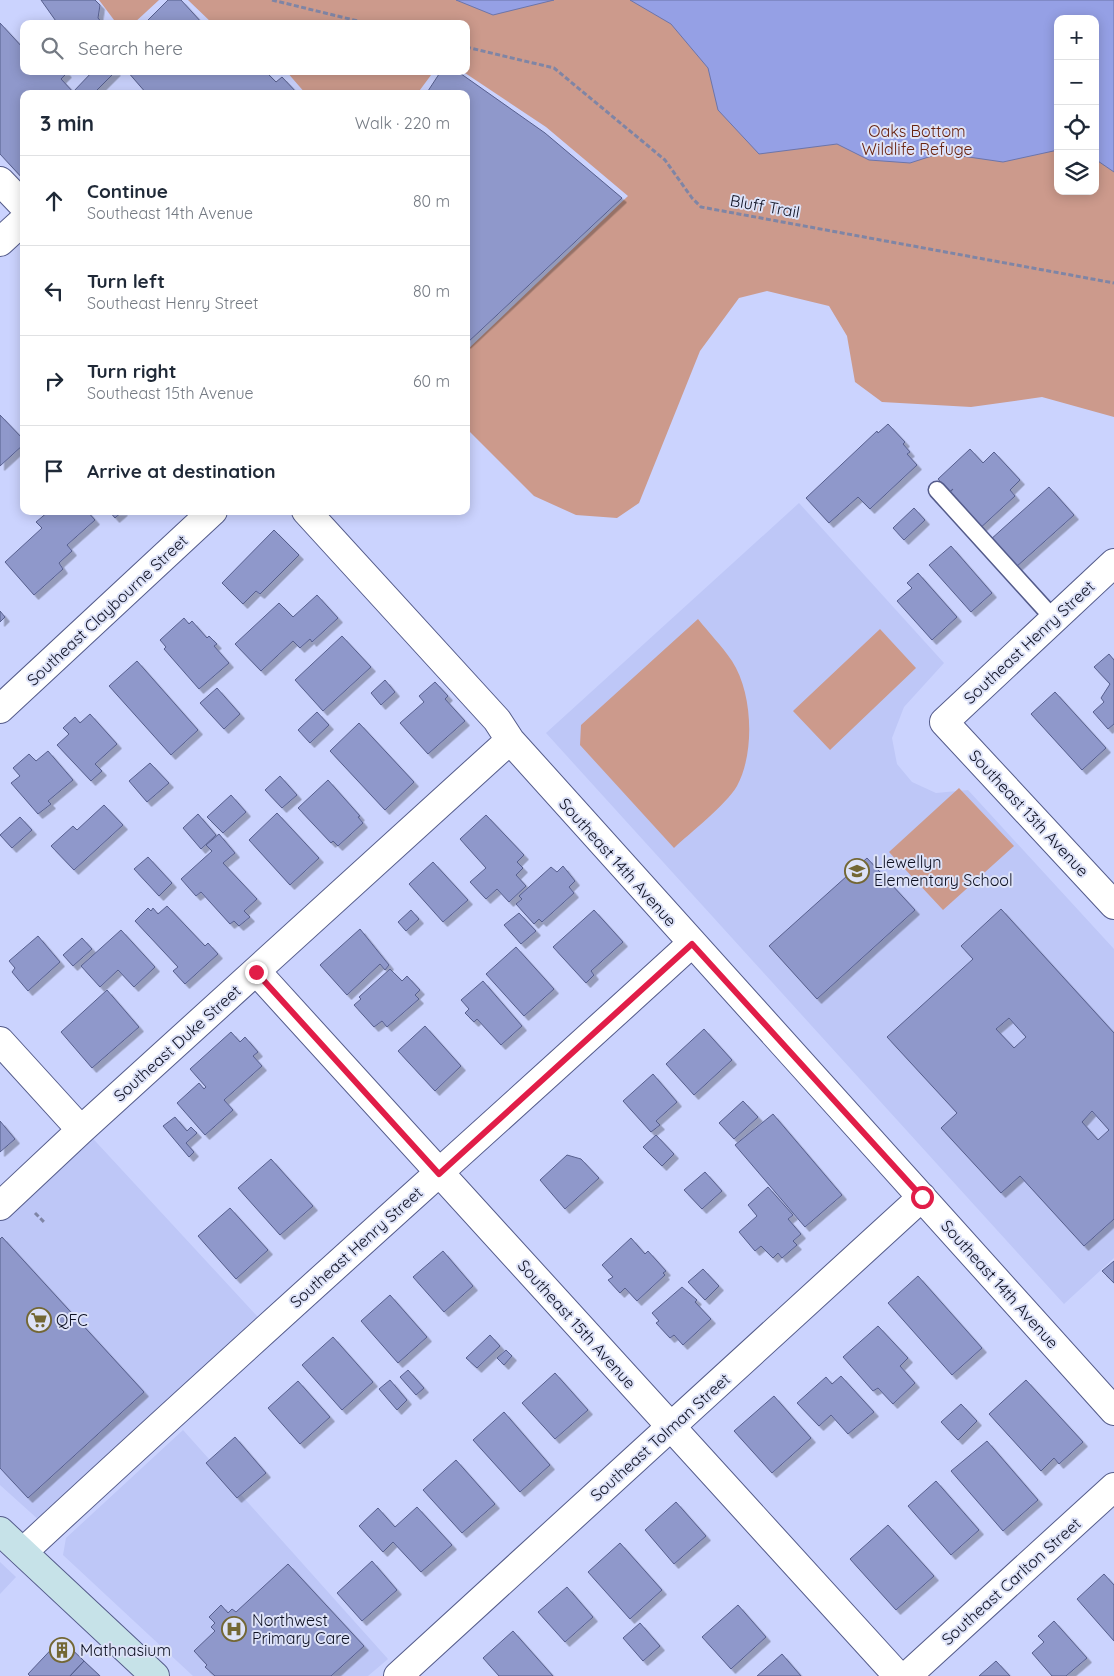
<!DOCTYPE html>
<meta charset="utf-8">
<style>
body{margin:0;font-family:Quicksand,sans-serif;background:#f2f2f3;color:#1f2937}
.controls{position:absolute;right:15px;top:15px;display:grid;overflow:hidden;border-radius:10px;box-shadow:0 2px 12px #0003}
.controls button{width:45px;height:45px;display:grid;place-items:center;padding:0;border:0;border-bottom:1px solid #e0e1e3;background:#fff;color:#1f2937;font:25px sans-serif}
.stop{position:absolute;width:15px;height:15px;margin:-11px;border:4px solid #e11d48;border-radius:50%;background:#fff}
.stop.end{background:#e11d48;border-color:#fff;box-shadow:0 1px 5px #0008}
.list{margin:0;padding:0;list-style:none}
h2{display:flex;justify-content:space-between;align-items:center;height:65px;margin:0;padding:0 20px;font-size:21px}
h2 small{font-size:16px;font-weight:400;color:#747a83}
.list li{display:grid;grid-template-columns:32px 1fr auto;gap:15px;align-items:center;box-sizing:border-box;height:90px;padding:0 20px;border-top:1px solid #e0e1e3}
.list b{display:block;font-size:19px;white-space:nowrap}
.list p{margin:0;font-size:16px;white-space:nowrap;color:#747a83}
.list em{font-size:16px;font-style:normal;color:#747a83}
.icon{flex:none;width:28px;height:28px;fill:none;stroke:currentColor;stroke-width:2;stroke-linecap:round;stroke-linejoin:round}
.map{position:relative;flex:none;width:1114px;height:1676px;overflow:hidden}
.search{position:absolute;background:#fff;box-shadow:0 2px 12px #0003;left:20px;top:20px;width:450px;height:55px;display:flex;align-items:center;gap:12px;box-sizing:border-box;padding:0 18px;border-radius:10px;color:#747a83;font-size:19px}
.panel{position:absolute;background:#fff;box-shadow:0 2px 12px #0003;left:20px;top:90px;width:450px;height:425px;border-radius:10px}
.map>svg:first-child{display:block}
.built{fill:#bec7f7}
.green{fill:#cc9a8c;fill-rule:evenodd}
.water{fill:#95a0e5;stroke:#6c75aa}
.building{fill:#8f98cb;stroke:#575f8e;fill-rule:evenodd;filter:url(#shadow)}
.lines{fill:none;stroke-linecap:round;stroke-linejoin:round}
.service-casing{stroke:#545b8a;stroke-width:19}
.minor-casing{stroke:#545b8a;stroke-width:30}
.secondary-casing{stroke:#545b8a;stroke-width:30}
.path{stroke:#7f85a5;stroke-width:3;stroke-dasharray:5 2.5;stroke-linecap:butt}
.service{stroke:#fff;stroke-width:16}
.minor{stroke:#fff;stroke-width:28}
.secondary{stroke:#c6e2e8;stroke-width:28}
.route{stroke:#e11d48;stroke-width:6}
.labels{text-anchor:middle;stroke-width:4;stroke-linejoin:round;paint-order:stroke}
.park-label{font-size:16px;fill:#69230f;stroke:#dde2f8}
.street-label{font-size:16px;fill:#0d1022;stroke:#dde2f8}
.poi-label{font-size:16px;fill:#0d1022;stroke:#dde2f8;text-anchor:start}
</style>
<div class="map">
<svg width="1114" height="1676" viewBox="0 0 1114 1676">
<defs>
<filter id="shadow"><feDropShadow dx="4.5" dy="4.5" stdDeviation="0" flood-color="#0004"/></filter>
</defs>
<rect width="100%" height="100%" fill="#cbd3fe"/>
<path class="built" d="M 799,503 L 944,663 L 904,707 L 892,738 L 897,764 L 912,782 L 936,793 L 968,790 L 1114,949 L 1114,1258 L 1064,1304 L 546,733 Z
M 85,1130 L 269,1329 L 50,1530 L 0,1485 L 0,1208 Z
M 183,1430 L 388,1659 L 368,1676 L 193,1676 L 63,1555 L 66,1538 Z
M 0,1562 L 16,1577 L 0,1594 Z"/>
<path class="green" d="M 99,0 L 159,0 L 133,24 L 117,24 Z
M 188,0 L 1114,0 L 1114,417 L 1042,397 L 971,407 L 882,402 L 855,382 L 847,336 L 829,306 L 767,291 L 739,298 L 700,351 L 639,503 L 617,518 L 576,515 L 534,496 L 466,428 L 466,351 L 628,196 L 546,127 L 462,71 L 466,71 L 466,24 L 213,24 ZM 1058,19 L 1095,19 L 1095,191 L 1058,191 Z
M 286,71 L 434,71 L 417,94 L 306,94 Z
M 698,619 C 709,633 722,646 732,661 C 753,693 755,753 737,786 C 726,805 690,833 674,848 L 580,745 L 581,725 Z
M 880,629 L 916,668 L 830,750 L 793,711 Z
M 959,788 L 1014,846 L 943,910 L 889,852 Z"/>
<path class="water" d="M 456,0 L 554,0 L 493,15 Z
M 630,0 L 1114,0 L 1114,172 L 1095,159 L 1095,19 L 1058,19 L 1058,150 L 1003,162 L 941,153 L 910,163 L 869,160 L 837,144 L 759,154 L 718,110 L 708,68 L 671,24 Z"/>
<path class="building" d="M 41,0 L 95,0 L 100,5 L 98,18 L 103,24 L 58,24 Z
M 168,0 L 181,0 L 203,24 L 144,24 Z
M 0,23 L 24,49 L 24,71 L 65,71 L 67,73 L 61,79 L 75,94 L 24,94 L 24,180 L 0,154 Z
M 93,71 L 116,71 L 93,94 L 75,94 L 73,92 Z
M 127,71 L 265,71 L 276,82 L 282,77 L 298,94 L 147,94 Z
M 441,71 L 457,71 L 545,133 L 622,198 L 466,344 L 466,94 L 426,94 Z
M 0,415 L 24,440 L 24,444 L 0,466 Z
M 888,424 L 905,442 L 903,444 L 910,452 L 907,454 L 917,465 L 870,509 L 858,497 L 829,523 L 806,498 L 877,431 L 878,433 Z
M 970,449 L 983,463 L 994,452 L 1020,480 L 1010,490 L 1015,496 L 977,531 L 946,497 L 953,489 L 949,492 L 938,479 Z
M 1049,487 L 1074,515 L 1015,568 L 990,540 Z
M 914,508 L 925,520 L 904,540 L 893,528 Z
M 49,511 L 87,511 L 95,520 L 67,545 L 72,551 L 59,563 L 63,569 L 34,595 L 5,562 L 42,528 L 36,522 Z
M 109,511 L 123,511 L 115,518 Z
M 274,530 L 299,555 L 260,594 L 256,591 L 243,604 L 222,583 Z
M 951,546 L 992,593 L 971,612 L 929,565 Z
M 918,573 L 957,617 L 932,640 L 897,601 L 912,588 L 907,583 Z
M 317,595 L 338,618 L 312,642 L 310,639 L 300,648 L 293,641 L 261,671 L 235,644 L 279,603 L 293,617 Z
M 0,611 L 5,617 L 0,622 Z
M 184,618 L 189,624 L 192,621 L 207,638 L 209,636 L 217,644 L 214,646 L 229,663 L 199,689 L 164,649 L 166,647 L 160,640 Z
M 342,636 L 371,667 L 323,711 L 295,680 Z
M 1109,654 L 1114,660 L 1114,724 L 1108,729 L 1093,712 L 1104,702 L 1101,698 L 1110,684 L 1094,667 Z
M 137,661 L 198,730 L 171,755 L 109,686 Z
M 385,680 L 395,692 L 381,705 L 371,693 Z
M 435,682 L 448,696 L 445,699 L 465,721 L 428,754 L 400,723 L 424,702 L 419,696 Z
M 217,688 L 240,714 L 224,729 L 200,703 Z
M 1055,692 L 1106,748 L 1082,770 L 1031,714 Z
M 317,712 L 329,725 L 310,743 L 298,730 Z
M 90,714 L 117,744 L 95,764 L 102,771 L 91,781 L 57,745 L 69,734 L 63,728 L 75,717 L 80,723 Z
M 359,723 L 414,782 L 385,810 L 330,751 Z
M 48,751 L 73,780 L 48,801 L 51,804 L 38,814 L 11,783 L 20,776 L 13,768 L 29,754 L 36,761 Z
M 150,763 L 169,783 L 147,802 L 129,781 Z
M 280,776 L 297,795 L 282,808 L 265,790 Z
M 328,780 L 360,816 L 358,817 L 363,823 L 338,846 L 333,841 L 331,843 L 298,808 Z
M 231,795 L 246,812 L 223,833 L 207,817 Z
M 104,805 L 123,825 L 74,870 L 51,846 L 73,826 L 77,830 Z
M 277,813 L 319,858 L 290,885 L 249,840 Z
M 198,814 L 216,835 L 201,849 L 183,828 Z
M 486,815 L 524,855 L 517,862 L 523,868 L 516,875 L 526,886 L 509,902 L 497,889 L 486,899 L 470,882 L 486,868 L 460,839 Z
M 20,817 L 32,830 L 12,848 L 0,835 Z
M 219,834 L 235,853 L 223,863 L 257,899 L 244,911 L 250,917 L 239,926 L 234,921 L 230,924 L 201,892 L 196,896 L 181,879 L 212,851 L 206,845 Z
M 148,857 L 172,883 L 159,896 L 134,869 Z
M 867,858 L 915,910 L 817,999 L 769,946 Z
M 433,862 L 468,900 L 443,922 L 409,884 Z
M 563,866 L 575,881 L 569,887 L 574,893 L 542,922 L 539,919 L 534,924 L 516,904 L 522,899 L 519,896 L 551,867 L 557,872 Z
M 167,906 L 205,946 L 208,943 L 218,954 L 185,984 L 173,971 L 178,967 L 135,921 L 148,908 L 151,911 L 153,908 L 158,914 Z
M 1001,909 L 1114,1033 L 1114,1219 L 1084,1246 L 1020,1176 L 1001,1193 L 941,1128 L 957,1113 L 887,1037 L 973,959 L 961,946 ZM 1009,1018 L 1026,1037 L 1014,1048 L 996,1029 ZM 1092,1111 L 1109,1130 L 1098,1140 L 1082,1122 Z
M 411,910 L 419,919 L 406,931 L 398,922 Z
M 594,910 L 623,942 L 591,971 L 594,975 L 586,983 L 553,947 Z
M 519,913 L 536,931 L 521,944 L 504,925 Z
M 360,929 L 389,965 L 385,970 L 380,964 L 347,995 L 320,965 Z
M 121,930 L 155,967 L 134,987 L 118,970 L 100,987 L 81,966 Z
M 38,936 L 60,962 L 28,991 L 12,972 L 15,968 L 9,961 Z
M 82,938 L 92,949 L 73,966 L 63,955 Z
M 516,947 L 554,989 L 524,1016 L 486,974 Z
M 390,969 L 402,981 L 407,976 L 420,990 L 415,995 L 419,999 L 387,1027 L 382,1021 L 374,1027 L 354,1005 L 361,999 L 359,997 Z
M 483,981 L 522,1026 L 501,1045 L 477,1019 L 474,1022 L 465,1013 L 469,1009 L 461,1000 Z
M 107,990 L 139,1027 L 92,1068 L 61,1032 Z
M 425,1026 L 461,1066 L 435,1091 L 398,1051 Z
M 704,1029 L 732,1060 L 694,1095 L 666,1064 Z
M 231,1032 L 240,1042 L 245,1037 L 258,1052 L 253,1056 L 262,1066 L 224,1100 L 233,1110 L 205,1135 L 177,1103 L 199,1083 L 204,1089 L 206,1087 L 190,1069 Z
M 653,1074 L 677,1102 L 656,1121 L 660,1125 L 651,1132 L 623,1101 Z
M 743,1101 L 758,1117 L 734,1139 L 719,1123 Z
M 773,1114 L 842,1195 L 805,1227 L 735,1145 Z
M 175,1117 L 187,1131 L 191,1127 L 197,1133 L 186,1143 L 194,1152 L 189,1157 L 163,1126 Z
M 0,1121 L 15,1139 L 0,1152 Z
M 656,1135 L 674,1154 L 662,1166 L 643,1147 Z
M 567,1155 L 581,1159 L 599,1178 L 565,1209 L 540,1180 Z
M 271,1159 L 313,1206 L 280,1235 L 238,1188 Z
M 705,1172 L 722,1191 L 702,1209 L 684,1190 Z
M 768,1187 L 793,1215 L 788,1219 L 801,1234 L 793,1241 L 797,1245 L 782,1258 L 778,1253 L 773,1258 L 761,1246 L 755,1251 L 739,1232 L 757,1216 L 748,1205 Z
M 230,1208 L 268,1250 L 236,1279 L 198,1236 Z
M 2,1237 L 144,1392 L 28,1498 L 0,1468 L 0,1239 Z
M 631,1238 L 645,1254 L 648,1251 L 666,1271 L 663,1273 L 665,1275 L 637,1301 L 625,1288 L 620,1293 L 608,1280 L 613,1277 L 602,1265 Z
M 443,1251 L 473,1286 L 444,1312 L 413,1277 Z
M 1114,1261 L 1114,1283 L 1102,1271 Z
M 703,1269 L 719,1286 L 705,1300 L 688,1282 Z
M 918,1276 L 982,1348 L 952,1375 L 888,1303 Z
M 682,1287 L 697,1300 L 695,1302 L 711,1319 L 683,1345 L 674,1335 L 670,1338 L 656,1323 L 659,1321 L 652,1313 Z
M 390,1295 L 427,1337 L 398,1363 L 361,1321 Z
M 878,1326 L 908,1358 L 900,1366 L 915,1383 L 893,1404 L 878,1388 L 873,1391 L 843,1357 Z
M 490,1335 L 500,1346 L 477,1368 L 466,1358 Z
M 333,1337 L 373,1382 L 342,1410 L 302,1365 Z
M 506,1350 L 512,1356 L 504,1365 L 497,1358 Z
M 408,1370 L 424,1388 L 416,1395 L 400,1377 Z
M 555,1373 L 588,1410 L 555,1439 L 522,1403 Z
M 841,1376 L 874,1412 L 848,1434 L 831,1415 L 819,1426 L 797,1403 L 826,1377 L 832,1384 Z
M 390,1380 L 407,1400 L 397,1410 L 379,1389 Z
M 1026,1380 L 1083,1442 L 1059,1464 L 1054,1458 L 1041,1471 L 989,1414 Z
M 298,1381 L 330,1417 L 300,1444 L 268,1408 Z
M 774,1396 L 811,1438 L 772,1473 L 734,1431 Z
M 961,1404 L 977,1421 L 958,1440 L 941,1422 Z
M 504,1412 L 550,1465 L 520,1492 L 473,1440 Z
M 235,1437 L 266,1473 L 237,1498 L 206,1463 Z
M 987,1441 L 1038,1500 L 1003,1531 L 951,1471 Z
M 456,1460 L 495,1504 L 462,1533 L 423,1490 Z
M 936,1481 L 979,1530 L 951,1555 L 908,1506 Z
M 676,1502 L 706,1536 L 674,1564 L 645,1530 Z
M 417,1507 L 452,1545 L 421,1572 L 393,1542 L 383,1552 L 359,1526 L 378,1508 L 395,1527 Z
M 888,1525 L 934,1576 L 896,1610 L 850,1559 Z
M 620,1543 L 662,1590 L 630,1619 L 588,1572 Z
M 372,1561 L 397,1590 L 362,1621 L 337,1593 Z
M 288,1564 L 364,1646 L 331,1676 L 215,1676 L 205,1667 L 207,1665 L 194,1651 L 215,1631 L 211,1627 L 215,1623 L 209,1617 L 221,1605 L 228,1613 L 232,1609 L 236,1612 Z
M 1104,1574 L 1114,1585 L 1114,1641 L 1077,1599 Z
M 567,1587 L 593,1617 L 565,1642 L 538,1612 Z
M 738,1605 L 766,1637 L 731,1669 L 702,1637 Z
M 1054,1621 L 1087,1658 L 1066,1676 L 1052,1676 L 1032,1653 L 1044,1642 L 1038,1636 Z
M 640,1623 L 660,1646 L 643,1661 L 623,1638 Z
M 513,1631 L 553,1676 L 499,1676 L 483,1658 Z
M 61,1639 L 84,1661 L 70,1676 L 30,1676 L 28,1674 Z
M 782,1654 L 801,1676 L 757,1676 Z
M 84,1661 L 100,1676 L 70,1676 Z
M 996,1661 L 1010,1676 L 979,1676 Z"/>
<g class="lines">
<defs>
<path id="service" d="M 937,490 L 1054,619"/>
<path id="minor" d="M 0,181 L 24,206
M 0,242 L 24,220
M 306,511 L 497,720 L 510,740 L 1114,1411
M 1114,563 L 944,722 L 1114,905
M 0,709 L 213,511
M 256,971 L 898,1676
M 0,1041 L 81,1130
M 0,1206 L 81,1130 L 510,740
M 23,1552 C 243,1347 469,1147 691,944
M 398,1676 L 922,1197
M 907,1676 L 1114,1487"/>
<path id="secondary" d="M 0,1531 L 155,1676"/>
</defs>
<use href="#service" class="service-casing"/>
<use href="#minor" class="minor-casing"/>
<use href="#secondary" class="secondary-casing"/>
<path class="path" d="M 272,0 L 370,24
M 466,47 L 554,68 L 665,160 L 692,198 L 701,207 L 1114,283
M 35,1213 L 44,1222"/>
<use href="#service" class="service"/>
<use href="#minor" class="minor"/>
<use href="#secondary" class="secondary"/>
</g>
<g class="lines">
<path class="route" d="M 256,972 L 439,1174 L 692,944 L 922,1197"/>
</g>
<defs>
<symbol id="school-ring" viewBox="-11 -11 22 22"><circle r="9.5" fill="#dde2f8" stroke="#736734" stroke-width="1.5"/><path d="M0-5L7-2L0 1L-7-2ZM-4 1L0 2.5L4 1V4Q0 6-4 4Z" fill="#736734"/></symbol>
<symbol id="supermarket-ring" viewBox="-11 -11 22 22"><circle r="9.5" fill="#dde2f8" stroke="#736734" stroke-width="1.5"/><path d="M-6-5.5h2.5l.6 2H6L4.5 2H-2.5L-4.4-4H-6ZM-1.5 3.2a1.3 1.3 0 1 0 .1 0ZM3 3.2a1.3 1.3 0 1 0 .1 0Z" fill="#736734"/></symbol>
<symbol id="hospital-ring" viewBox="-11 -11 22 22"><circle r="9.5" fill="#dde2f8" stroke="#736734" stroke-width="1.5"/><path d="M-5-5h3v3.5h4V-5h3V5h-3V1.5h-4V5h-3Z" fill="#736734"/></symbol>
<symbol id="building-ring" viewBox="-11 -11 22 22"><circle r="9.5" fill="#dde2f8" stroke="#736734" stroke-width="1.5"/><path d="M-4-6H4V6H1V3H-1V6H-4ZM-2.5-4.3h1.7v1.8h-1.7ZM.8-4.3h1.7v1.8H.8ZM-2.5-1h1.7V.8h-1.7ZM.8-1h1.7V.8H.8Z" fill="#736734"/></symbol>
</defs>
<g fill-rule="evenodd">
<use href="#school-ring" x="843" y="857" width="28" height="28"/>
<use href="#supermarket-ring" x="25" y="1306" width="28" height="28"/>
<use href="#hospital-ring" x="220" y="1615" width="28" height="28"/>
<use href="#building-ring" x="48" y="1636" width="28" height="28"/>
</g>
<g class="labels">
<g class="park-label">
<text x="917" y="137">Oaks Bottom<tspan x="917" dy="18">Wildlife Refuge</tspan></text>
</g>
<g class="street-label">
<text transform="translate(765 206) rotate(10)" y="6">Bluff Trail</text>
<text transform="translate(107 610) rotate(-43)" y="6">Southeast Claybourne Street</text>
<text transform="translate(1029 642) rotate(-43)" y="6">Southeast Henry Street</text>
<text transform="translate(1029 813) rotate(47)" y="6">Southeast 13th Avenue</text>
<text transform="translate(618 862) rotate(48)" y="6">Southeast 14th Avenue</text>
<text transform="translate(177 1043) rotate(-42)" y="6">Southeast Duke Street</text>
<text transform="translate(356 1247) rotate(-42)" y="6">Southeast Henry Street</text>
<text transform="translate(1000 1284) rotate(48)" y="6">Southeast 14th Avenue</text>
<text transform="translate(577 1324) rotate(48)" y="6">Southeast 15th Avenue</text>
<text transform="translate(660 1437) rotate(-42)" y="6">Southeast Tolman Street</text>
<text transform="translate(1011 1581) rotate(-42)" y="6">Southeast Carlton Street</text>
</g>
<g class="poi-label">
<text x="874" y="868">Llewellyn<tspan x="874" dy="18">Elementary School</tspan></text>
<text x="56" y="1326">QFC</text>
<text x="252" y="1626">Northwest<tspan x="252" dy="18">Primary Care</tspan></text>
<text x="80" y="1656">Mathnasium</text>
</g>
</g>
</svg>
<div class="controls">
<button>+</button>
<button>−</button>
<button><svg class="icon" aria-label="locate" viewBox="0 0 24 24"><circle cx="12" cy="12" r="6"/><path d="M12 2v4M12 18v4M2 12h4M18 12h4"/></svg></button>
<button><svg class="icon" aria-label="layers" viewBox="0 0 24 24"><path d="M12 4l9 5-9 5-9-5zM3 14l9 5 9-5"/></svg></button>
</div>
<div class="stop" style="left:922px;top:1197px"></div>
<div class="stop end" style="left:256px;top:972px"></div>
<div class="search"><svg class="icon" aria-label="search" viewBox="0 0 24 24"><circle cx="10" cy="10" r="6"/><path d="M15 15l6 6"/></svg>Search here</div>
<section class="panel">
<h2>3 min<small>Walk · 220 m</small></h2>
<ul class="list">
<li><svg class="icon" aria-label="ahead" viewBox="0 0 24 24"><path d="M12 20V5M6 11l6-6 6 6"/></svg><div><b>Continue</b><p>Southeast 14th Avenue</p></div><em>80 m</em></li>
<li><svg class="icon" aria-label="left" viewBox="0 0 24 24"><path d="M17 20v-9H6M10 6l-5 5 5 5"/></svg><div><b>Turn left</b><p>Southeast Henry Street</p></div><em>80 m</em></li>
<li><svg class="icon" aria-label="right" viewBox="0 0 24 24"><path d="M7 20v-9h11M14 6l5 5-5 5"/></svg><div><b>Turn right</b><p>Southeast 15th Avenue</p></div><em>60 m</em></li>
<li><svg class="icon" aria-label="arrive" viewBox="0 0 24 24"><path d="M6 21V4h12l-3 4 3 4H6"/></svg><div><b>Arrive at destination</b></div></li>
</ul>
</section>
</div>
